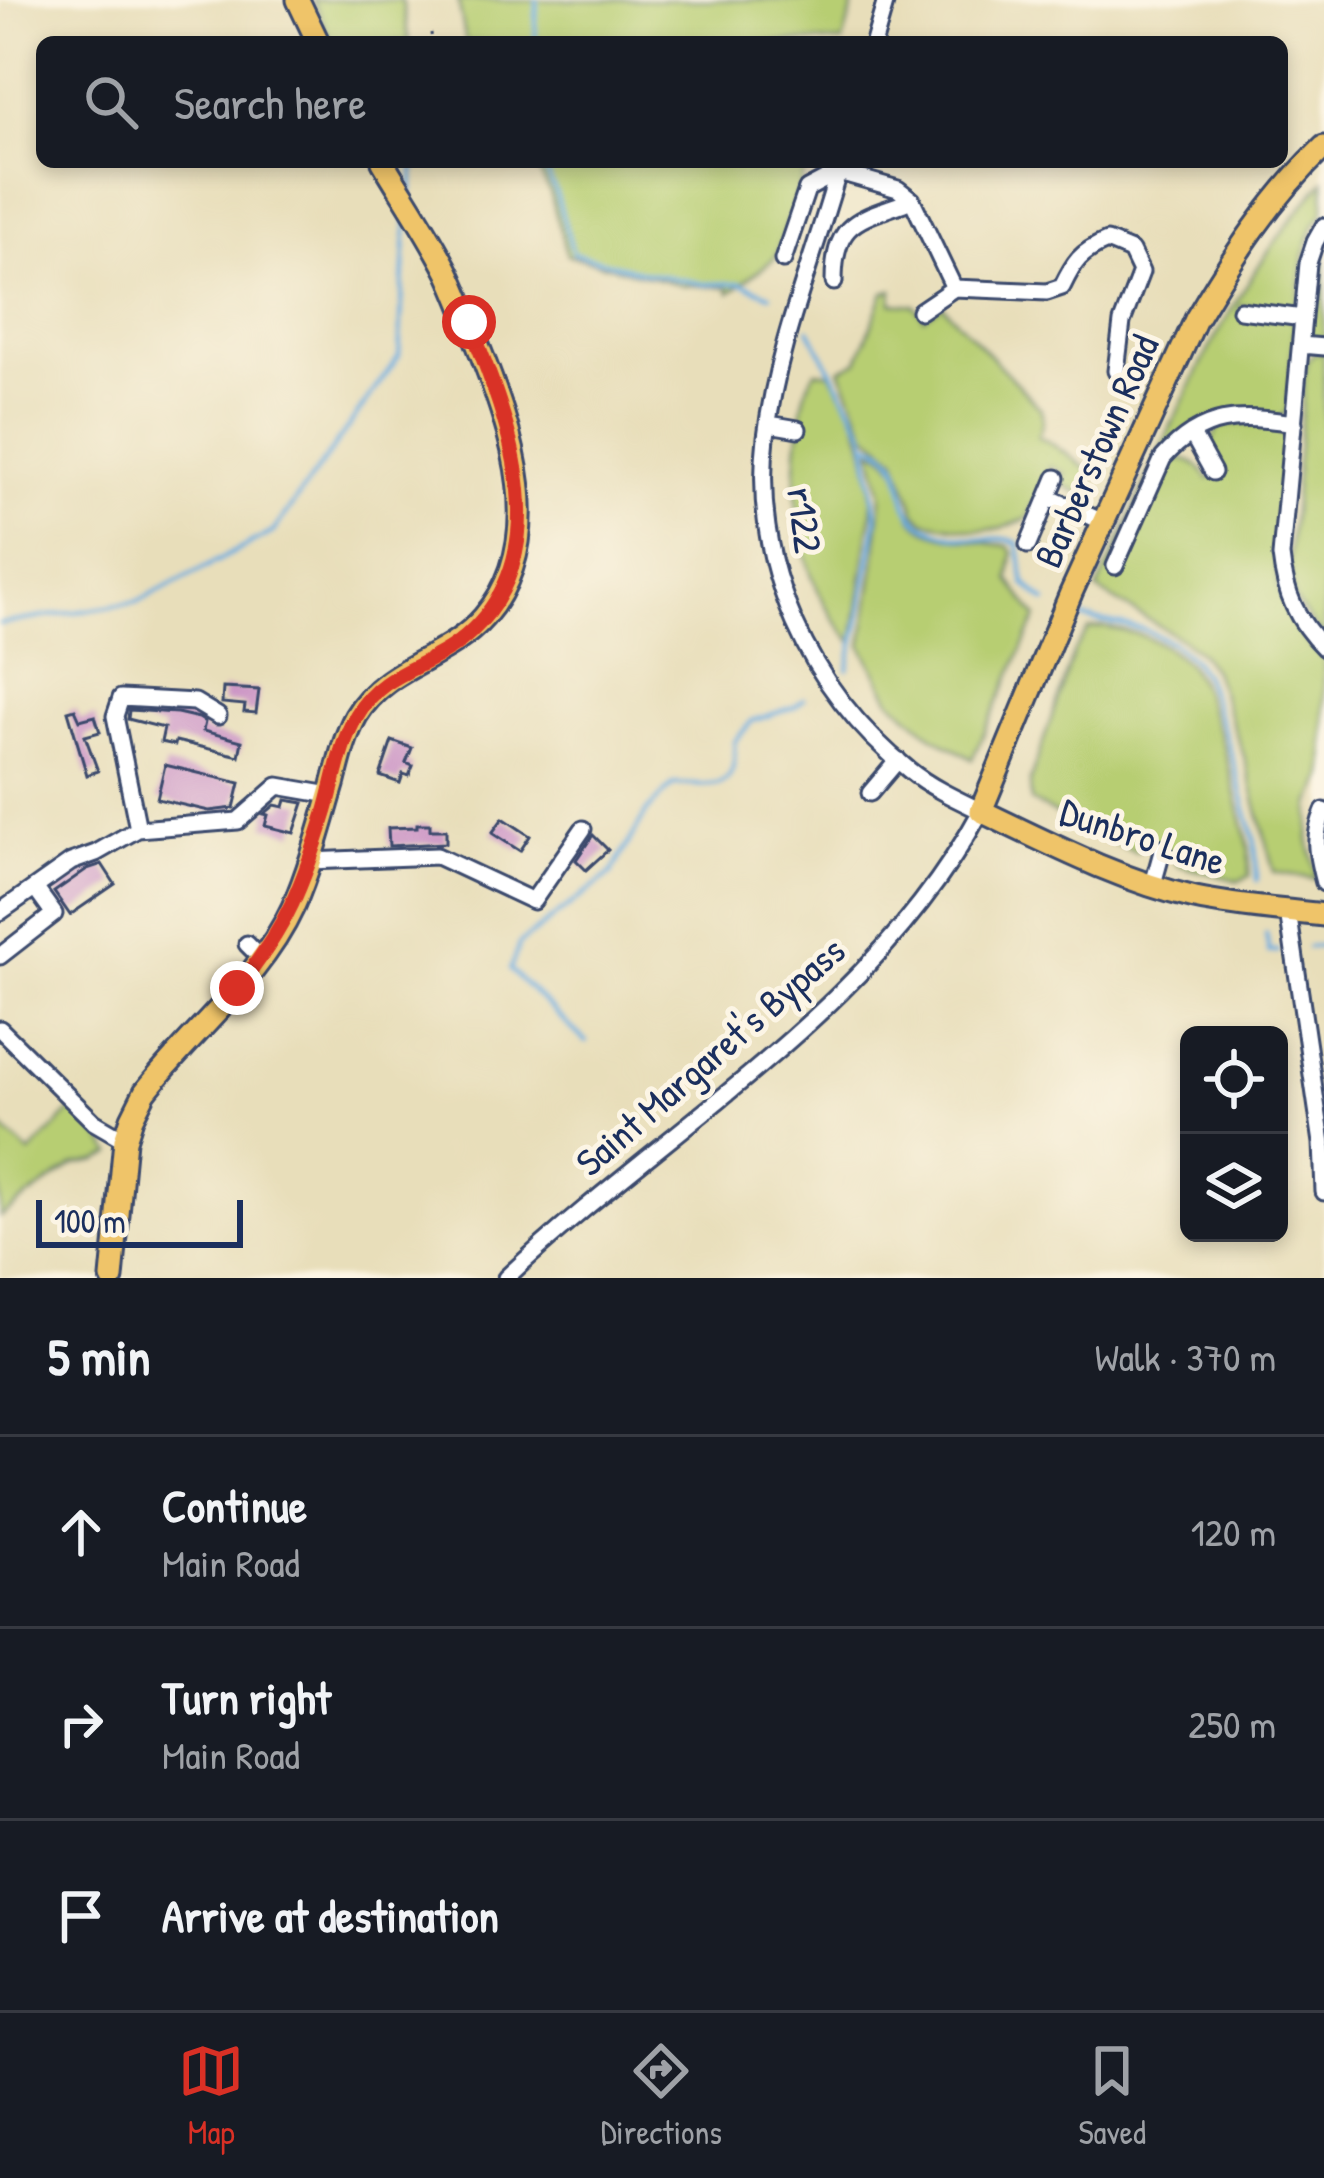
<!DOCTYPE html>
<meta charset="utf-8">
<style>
body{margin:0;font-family:"Patrick Hand",sans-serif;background:#242831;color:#f1f3f6}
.controls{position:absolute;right:36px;bottom:36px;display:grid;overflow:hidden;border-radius:18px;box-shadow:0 6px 18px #0003}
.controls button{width:108px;height:108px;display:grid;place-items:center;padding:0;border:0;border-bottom:3px solid #363941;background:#171b24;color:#f1f3f6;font:60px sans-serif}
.scale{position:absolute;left:36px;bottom:30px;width:207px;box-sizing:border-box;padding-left:12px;border:6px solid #1b2f5e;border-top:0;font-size:33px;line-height:42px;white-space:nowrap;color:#1b2f5e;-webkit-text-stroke:9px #fcf5e5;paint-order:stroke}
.stop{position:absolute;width:36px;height:36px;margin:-27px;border:9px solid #d93025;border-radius:50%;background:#fff}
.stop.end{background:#d93025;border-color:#fff;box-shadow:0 3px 12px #0008}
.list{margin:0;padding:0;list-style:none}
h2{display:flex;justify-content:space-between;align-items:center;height:156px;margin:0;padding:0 48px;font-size:51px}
h2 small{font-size:39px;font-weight:400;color:#9ea1a6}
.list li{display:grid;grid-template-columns:78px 1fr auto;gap:36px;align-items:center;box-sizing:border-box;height:192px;padding:0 48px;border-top:3px solid #363941}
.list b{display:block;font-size:45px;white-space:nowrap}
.list p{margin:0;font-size:39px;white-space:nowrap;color:#9ea1a6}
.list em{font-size:39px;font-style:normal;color:#9ea1a6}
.icon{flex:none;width:66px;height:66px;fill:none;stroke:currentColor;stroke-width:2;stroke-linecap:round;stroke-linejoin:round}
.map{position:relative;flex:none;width:1324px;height:1278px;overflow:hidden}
.search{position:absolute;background:#171b24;box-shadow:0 6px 18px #0003;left:36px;right:36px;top:36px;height:132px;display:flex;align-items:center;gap:30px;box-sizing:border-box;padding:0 42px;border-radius:18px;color:#9ea1a6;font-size:45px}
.sheet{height:732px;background:#171b24}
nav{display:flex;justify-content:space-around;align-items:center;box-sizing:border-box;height:168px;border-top:3px solid #363941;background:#171b24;font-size:33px;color:#9ea1a6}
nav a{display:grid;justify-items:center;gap:6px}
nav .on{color:#d93025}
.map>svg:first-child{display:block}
.green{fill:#b7ce72;stroke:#697e68;stroke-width:3}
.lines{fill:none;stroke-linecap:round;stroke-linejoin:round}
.stream{stroke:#6aaddf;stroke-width:4.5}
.building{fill:#ca93c4}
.minor-casing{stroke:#3a496c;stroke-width:21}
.major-casing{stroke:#3a496c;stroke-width:27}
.path{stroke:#3a496c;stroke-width:3;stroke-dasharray:3 9;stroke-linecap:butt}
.minor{stroke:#fff;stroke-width:15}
.major{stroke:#efc469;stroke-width:21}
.route{stroke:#d93025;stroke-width:15}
.labels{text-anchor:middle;stroke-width:10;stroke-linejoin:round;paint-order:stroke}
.street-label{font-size:39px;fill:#1b2f5e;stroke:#fcf5e5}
</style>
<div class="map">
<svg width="1324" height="1278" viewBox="0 0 1324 1278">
<rect width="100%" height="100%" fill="#fcf5e5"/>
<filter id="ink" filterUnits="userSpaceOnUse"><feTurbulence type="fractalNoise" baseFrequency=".00833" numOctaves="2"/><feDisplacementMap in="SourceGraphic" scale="24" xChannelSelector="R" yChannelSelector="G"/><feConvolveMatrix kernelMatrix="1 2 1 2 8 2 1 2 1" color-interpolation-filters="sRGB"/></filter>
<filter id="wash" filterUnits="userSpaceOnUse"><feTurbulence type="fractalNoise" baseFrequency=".004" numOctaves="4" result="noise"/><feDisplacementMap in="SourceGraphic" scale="48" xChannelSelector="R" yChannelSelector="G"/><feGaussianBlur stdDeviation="2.7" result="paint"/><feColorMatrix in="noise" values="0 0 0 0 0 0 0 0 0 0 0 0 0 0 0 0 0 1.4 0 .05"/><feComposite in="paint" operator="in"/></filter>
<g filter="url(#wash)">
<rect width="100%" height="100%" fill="#e8deba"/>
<path class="green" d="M 313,0 L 402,0 L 409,42 L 332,42 Z
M 458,0 L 855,0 L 843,42 L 466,42 Z
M 534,162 L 808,162 L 775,258 L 730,293 L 728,287 L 683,285 L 567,255 L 550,192 Z
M 1324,181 L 1324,211 L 1314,226 L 1304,255 L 1298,302 L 1295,306 L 1286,308 L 1240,305 L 1240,313 L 1285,317 L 1295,323 L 1287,411 L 1280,417 C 1264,417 1249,412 1233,414 C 1215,415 1187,427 1174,440 C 1152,463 1127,533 1113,565 L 1122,569 L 1169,464 C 1187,452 1198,465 1209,479 L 1222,470 C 1211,454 1207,442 1220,426 C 1242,422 1272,421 1287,439 C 1279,513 1252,605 1324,657 L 1324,777 L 1311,805 L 1309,839 L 1316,876 L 1314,879 L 1274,872 L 1244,756 L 1213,670 L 1198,651 L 1178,637 L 1097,590 C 1163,447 1217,300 1324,181 Z
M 1324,238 L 1324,343 L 1315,341 L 1309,330 L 1316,264 Z
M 893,290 L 892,303 L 914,305 L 924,318 L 942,305 L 1041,409 L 1043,421 L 1038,437 C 1057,444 1076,463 1095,474 L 1087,496 L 1061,484 L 1065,473 L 1050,466 L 1027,519 L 1000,529 L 973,530 L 926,522 L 916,514 L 896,457 L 868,435 L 840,369 L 858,361 L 884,292 Z
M 1324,352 L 1324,640 L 1294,599 L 1289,558 L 1306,362 L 1314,353 Z
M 815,371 L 831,373 C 840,390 852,407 858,425 C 867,450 878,505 869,530 L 853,642 C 798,584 789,500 800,426 C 802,407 805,387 815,371 Z
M 872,450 C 913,459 895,512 923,528 C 938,538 989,543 1009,546 L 1013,553 L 1009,580 L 1037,617 L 972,759 L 931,735 L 891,700 L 862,646 L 875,564 L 882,495 Z
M 1104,627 L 1138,634 L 1165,646 L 1187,663 L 1200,683 L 1224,747 L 1249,848 L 1249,876 L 1239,881 L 1177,865 L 1165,845 L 1154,842 L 1136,852 L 1096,836 L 1031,801 L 1030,781 L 1074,651 L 1089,629 Z
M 73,1109 L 102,1139 L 112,1154 L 97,1161 L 74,1165 L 0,1217 L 0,1126 L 30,1153 Z"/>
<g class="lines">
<path class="stream" d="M 535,42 L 537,0
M 541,162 L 555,190 L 573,253 L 643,272 L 704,284 L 741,283 L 770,295
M 411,192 L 416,162
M 809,329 L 865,433 L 877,518 L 859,623 L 848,669
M 866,443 C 916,457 892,495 916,519 C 929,533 962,538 980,539 C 994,540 1005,536 1018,543 L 1025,584 L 1046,602
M 1083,618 L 1143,629 L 1172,643 L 1192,659 L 1204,676 L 1229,746 L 1255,842 L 1257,880
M 0,624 L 138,602 L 273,532 L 399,356 L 407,215
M 1266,934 L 1269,952 L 1278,951
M 1308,947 L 1324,946
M 586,1042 L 510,970 L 519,944 L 611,874 L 647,811 L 674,784 C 715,785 738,794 734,742 L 752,721 L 794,707 L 804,699"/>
</g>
<g id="blocks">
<path class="building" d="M 223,688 L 259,690 L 256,713 L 244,712 L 245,705 L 222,703 Z
M 75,709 L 80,720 L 95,716 L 100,732 L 85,736 L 98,771 L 87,775 L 68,711 Z
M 129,710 L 177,713 L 199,718 L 205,722 L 203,731 L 242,741 L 239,756 L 176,741 L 175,745 L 161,742 L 164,728 L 128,719 Z
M 392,741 L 412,748 L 406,763 L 413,766 L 409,776 L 403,774 L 400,783 L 380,776 Z
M 165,765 L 240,783 L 234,808 L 209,811 L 157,799 Z
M 286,800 L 304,803 L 294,833 L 265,826 L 268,815 L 264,814 L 275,805 L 284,807 Z
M 503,818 L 530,836 L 520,851 L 492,833 Z
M 417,824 L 430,824 L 430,830 L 446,830 L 446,843 L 389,846 L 388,828 L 417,827 Z
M 593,835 L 608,850 L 586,870 L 576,860 Z
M 102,864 L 115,884 L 70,915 L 54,892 L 87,869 Z"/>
</g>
</g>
<g filter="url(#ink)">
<use href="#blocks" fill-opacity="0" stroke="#3a496c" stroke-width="3"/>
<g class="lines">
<defs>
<path id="minor" d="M 874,42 L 886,0
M 1324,226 L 1315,242 L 1308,263 L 1281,556 C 1285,594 1297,621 1324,648
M 783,260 L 807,189 L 839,172 L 898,189 L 912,200 L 954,288 L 1047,292 L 1062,287 C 1074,262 1080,252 1107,241 L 1131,251 L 1141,272 L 1122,322 L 1116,371
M 834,282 C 834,218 860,220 912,200
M 1240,310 L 1303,318
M 920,311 L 954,288
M 1301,345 L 1324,347
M 769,424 L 798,429
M 1192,434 L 1213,472
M 1048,497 L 1103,522
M 1028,545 L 1056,478
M 1115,566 L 1163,458 C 1203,413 1239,415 1294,423
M 870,793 L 898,760
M 1324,811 C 1312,838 1317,855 1324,883
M 138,829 L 115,716 L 121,698 L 195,702 L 218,716
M 310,861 L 437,856 L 533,901 L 583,829
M 1153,884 L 1163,848
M 1288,911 L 1322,1143 L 1324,1192
M 0,912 L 71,862 L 96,853 L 138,829 L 238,821 L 278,786 L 330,795
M 247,944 L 261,958
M 0,956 L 54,914 L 36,889
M 0,1029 L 94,1122 L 125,1140
M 506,1278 C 667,1126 873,1012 981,811 C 956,799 930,787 909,770 C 809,690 751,566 766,437 C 777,343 816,253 841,162"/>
<path id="major" d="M 298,0 L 318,42
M 1324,147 C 1272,196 1232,258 1196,319 L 1071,593 L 981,811 C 1050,844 1119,880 1195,898 C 1237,907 1282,910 1324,915
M 112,1278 L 125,1140 L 132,1118 L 145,1092 C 193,1030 260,979 293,907 C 310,868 321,826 333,785 C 339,762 344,738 356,716 C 386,665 446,661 484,617 C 550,540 512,431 479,348 C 469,323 460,297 448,272 C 429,234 405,199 383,162"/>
</defs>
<use href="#minor" class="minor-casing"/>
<use href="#major" class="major-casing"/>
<path class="path" d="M 431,33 L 432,42"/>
<use href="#minor" class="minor"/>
<use href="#major" class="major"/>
</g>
</g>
<g class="lines" filter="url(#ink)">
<path class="route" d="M 237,988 C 287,927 303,885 326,810 C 335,779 340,743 357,715 C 382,672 424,669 459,642 C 564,559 509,423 469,322"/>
</g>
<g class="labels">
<g class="street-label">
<text transform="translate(1096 451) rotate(-66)" y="14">Barberstown Road</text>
<text transform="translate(805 520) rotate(83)" y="14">r122</text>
<text transform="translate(1143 836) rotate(18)" y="14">Dunbro Lane</text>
<text transform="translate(710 1056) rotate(-41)" y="14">Saint Margaret's Bypass</text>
</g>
</g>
</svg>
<div class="controls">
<button><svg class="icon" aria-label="locate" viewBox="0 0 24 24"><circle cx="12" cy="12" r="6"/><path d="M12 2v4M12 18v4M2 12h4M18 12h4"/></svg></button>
<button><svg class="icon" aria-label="layers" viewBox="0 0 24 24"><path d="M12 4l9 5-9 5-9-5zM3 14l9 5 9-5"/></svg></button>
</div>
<div class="scale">100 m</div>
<div class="stop" style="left:469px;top:322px"></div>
<div class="stop end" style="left:237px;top:988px"></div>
<div class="search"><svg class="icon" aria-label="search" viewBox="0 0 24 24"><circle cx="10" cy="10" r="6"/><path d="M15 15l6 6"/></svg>Search here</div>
</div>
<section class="sheet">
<h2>5 min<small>Walk · 370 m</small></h2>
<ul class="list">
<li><svg class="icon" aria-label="ahead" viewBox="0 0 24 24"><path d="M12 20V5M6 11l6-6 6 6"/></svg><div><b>Continue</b><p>Main Road</p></div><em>120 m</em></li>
<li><svg class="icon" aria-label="right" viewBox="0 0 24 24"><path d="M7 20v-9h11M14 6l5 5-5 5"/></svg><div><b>Turn right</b><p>Main Road</p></div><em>250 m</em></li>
<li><svg class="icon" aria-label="arrive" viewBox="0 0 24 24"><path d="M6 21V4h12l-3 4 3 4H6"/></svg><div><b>Arrive at destination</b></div></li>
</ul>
</section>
<nav>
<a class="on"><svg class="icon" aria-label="map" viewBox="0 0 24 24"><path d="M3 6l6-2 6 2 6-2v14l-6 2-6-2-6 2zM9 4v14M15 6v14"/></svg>Map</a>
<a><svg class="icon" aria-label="directions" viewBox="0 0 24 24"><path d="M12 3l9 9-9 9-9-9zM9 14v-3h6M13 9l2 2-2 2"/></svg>Directions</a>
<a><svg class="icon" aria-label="saved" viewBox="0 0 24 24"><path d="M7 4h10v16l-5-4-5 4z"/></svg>Saved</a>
</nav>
